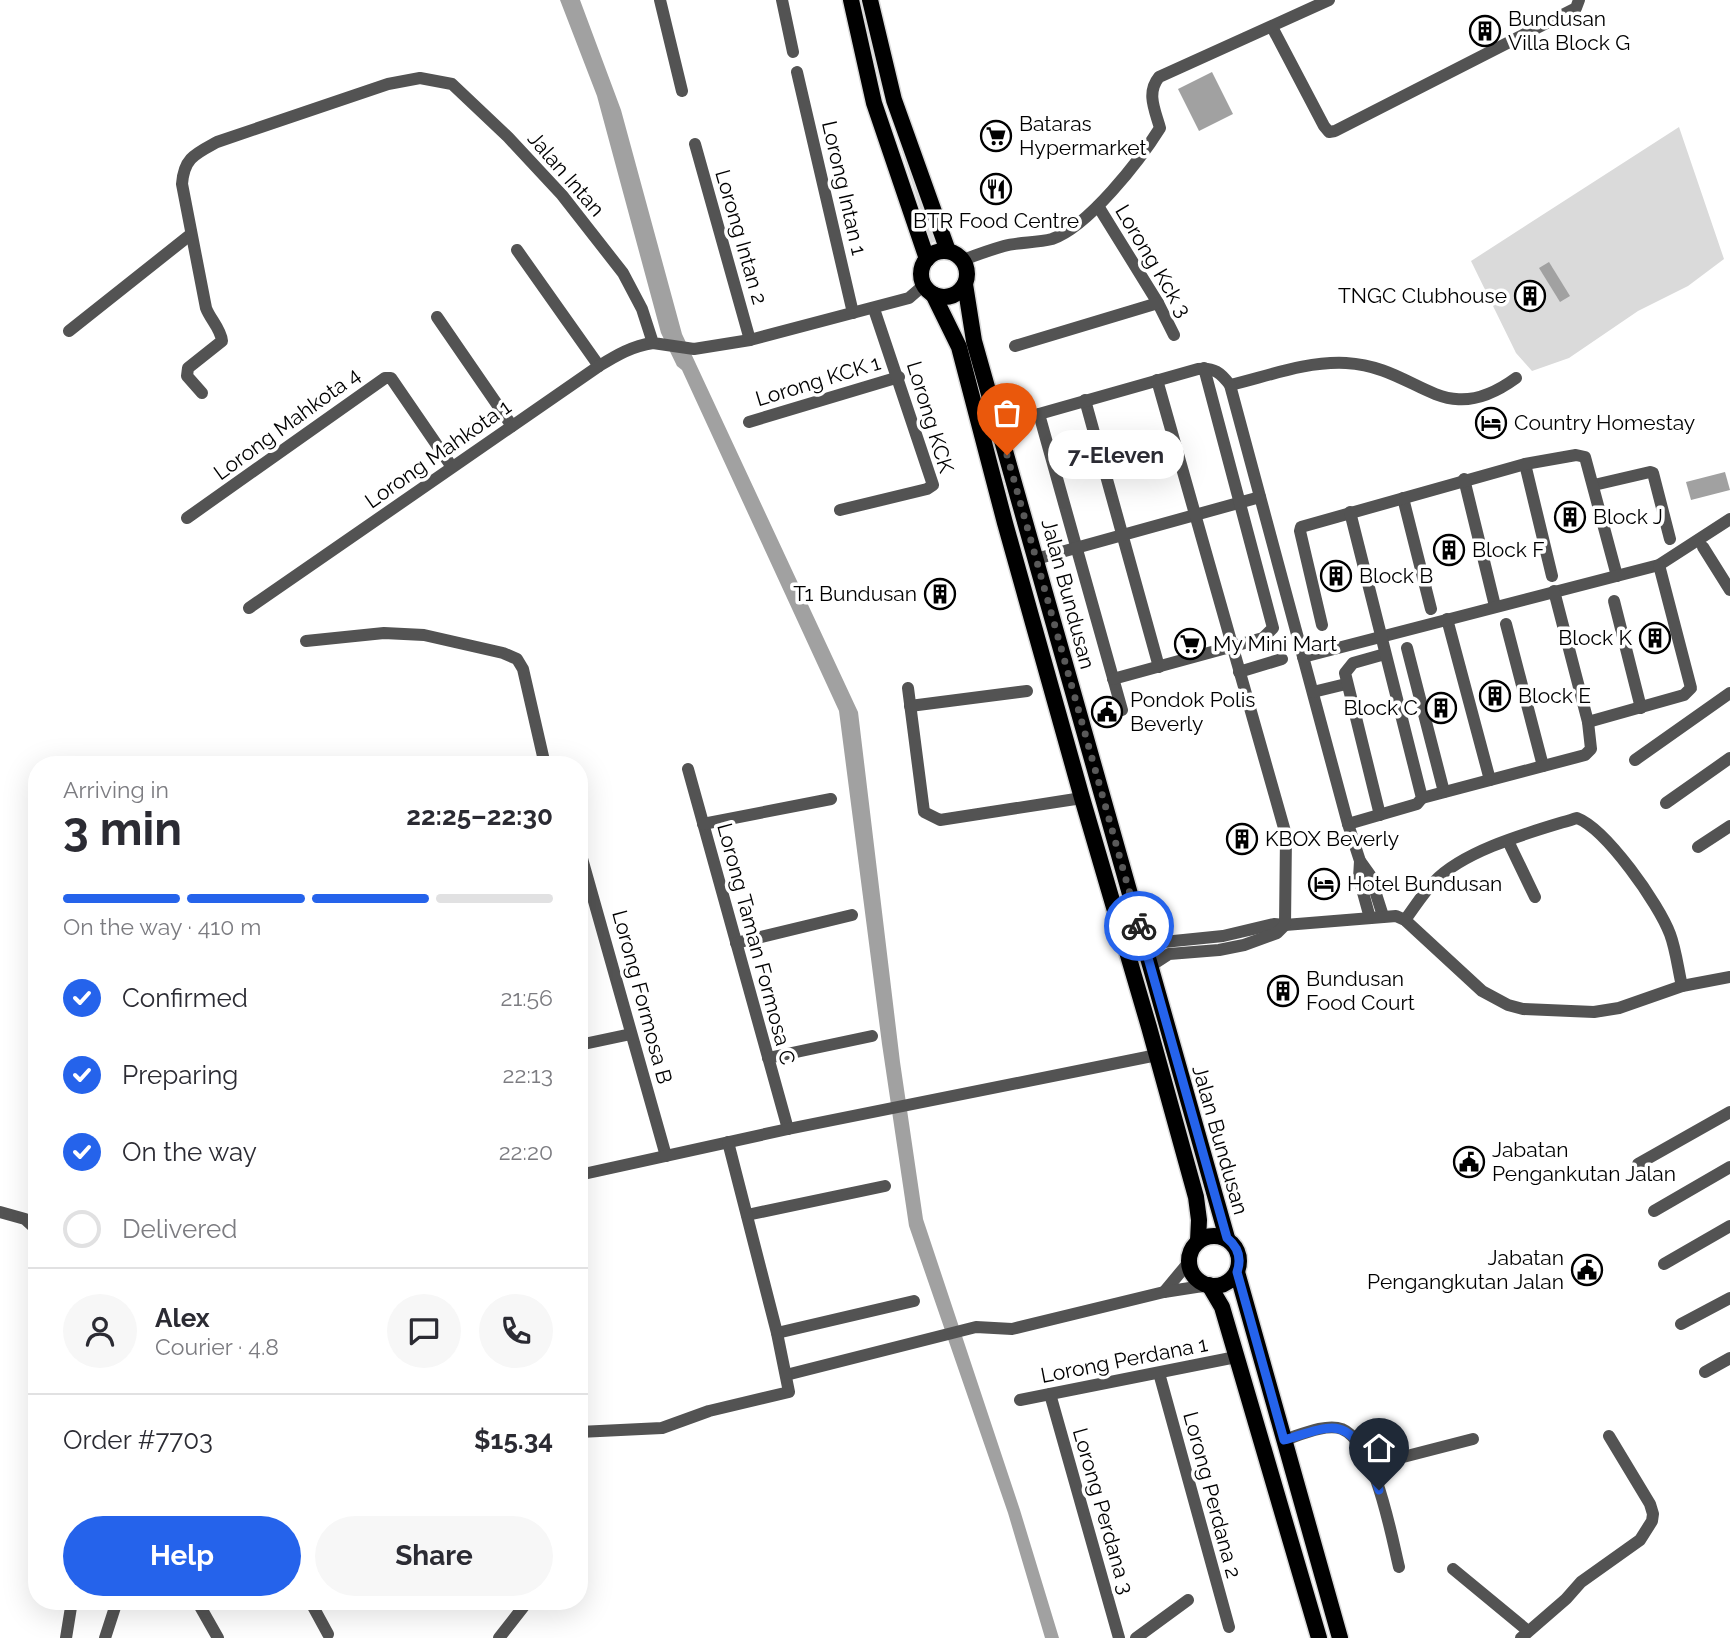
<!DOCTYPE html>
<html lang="en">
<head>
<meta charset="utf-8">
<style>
  :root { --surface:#fff; --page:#f7f7f7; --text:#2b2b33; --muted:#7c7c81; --line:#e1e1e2; --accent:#2563eb }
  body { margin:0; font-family:Raleway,sans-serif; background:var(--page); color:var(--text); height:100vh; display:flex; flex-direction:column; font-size:26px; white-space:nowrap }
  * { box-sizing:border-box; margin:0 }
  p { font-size:23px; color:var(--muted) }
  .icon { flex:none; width:38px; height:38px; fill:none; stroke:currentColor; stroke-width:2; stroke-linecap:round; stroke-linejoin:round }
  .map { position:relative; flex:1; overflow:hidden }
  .side { position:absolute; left:28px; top:756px; width:560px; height:854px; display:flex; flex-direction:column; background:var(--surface); border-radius:28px; box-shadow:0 7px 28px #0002 }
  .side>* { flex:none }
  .pin { position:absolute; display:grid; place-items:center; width:60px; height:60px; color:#fff; margin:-72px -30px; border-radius:50% 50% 50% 0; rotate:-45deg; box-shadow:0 0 7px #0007 }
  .pin .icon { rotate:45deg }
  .courier { position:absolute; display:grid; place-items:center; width:70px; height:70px; margin:-35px; border:5px solid #2563eb; border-radius:50%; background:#fff; color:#222; box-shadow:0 2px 9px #0007 }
  .bubble { position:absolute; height:49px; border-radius:24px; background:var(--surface); box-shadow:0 7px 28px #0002; font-size:23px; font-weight:700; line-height:49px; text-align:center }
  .summary em { font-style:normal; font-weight:700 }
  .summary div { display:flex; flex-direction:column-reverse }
  .summary { display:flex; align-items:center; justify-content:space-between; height:119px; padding:0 35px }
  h1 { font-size:46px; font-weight:700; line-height:52px }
  .bar { display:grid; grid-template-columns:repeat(4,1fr); gap:10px 7px; align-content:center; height:84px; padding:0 35px }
  .bar i { height:9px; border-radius:5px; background:var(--line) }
  .bar .current { background:var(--accent) }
  .bar p { grid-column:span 4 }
  .line { display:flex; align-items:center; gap:18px; padding:0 35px; border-top:2px solid var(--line) }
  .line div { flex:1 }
  .round { display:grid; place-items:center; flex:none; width:74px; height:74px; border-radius:37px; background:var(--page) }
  ol { padding:0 35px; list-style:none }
  li { display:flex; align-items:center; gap:21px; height:77px }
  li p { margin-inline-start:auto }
  li .icon { padding:7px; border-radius:50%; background:var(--accent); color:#fff; stroke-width:4 }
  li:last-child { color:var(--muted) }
  li i { width:38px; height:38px; border:4px solid var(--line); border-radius:50% }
  .action { display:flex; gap:14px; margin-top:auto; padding:14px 35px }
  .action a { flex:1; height:80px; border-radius:42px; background:var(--accent); color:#fff; font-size:28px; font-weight:700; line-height:80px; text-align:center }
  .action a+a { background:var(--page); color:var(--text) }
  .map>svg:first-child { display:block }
  .green { fill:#dadada }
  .water { fill:#a1a1a1 }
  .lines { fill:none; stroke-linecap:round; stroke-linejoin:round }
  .major-casing { stroke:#dbdbdb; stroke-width:19 }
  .minor { stroke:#535353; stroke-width:12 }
  .major { stroke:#000; stroke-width:16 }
  .done { stroke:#595959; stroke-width:7; stroke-dasharray:0 12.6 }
  .route { stroke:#2563eb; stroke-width:9 }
  .labels { text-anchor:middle; stroke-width:7; stroke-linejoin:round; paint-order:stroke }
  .poi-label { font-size:21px; fill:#000; stroke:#fff; text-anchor:start }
  .street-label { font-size:21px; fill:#000; stroke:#fff }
</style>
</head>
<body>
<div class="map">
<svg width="1730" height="1638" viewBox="0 0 1730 1638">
  <rect width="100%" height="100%" fill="#fff"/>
  <g class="green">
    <path d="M860,0H863L942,240L928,244L922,214L880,84Z"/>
    <path d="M1679,127L1724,259L1688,286L1638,311L1569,358L1532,371L1516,353L1471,261Z"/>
  </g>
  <g class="water">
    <path d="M560,0H580L621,110L682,334L858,712L900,1062L923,1219L1020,1510L1059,1638H1045L1008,1513L909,1226L882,1044L839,711L682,370L677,366L661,333L597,96Z"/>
    <path d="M1212,72L1233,114L1199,131L1178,89Z"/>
    <path d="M1549,262L1570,296L1560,302L1539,268Z"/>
    <path d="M1725,472L1730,490L1691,500L1686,482Z"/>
  </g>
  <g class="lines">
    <g class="major-casing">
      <g id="major">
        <path d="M851,0L874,103L927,259"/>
        <path d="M870,0L894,100L948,251"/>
        <circle cx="944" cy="274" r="23"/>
        <path d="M965,284L974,341L1227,1238"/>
        <path d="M933,294L959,347L1005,523L1082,798L1149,1027L1196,1197L1199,1220L1198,1241"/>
        <circle cx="1214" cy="1261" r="25"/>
        <path d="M1237,1272L1340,1638"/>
        <path d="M1209,1285L1222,1307L1319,1638"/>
      </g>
    </g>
    <g class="minor">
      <path d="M660,0L682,91"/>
      <path d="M782,0L793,52"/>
      <path d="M1272,27L1324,126L1329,132L1335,131L1576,8L1579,0"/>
      <path d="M797,72L853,313"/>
      <path d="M695,144L750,340"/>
      <path d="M1098,206L1158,303L1174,335"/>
      <path d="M517,250L599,366"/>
      <path d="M963,260C976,255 990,250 1004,246C1019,242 1036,243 1052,239C1088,227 1140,160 1160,128C1155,110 1146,93 1159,77L1329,0"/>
      <path d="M437,317L512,426"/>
      <path d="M69,331L190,235"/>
      <path d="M1015,346L1158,303"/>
      <path d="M1230,385C1268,376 1307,361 1346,363C1420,367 1442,432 1516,378"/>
      <path d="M202,393L187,376L188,368L222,341C221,329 210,319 206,308L182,184C184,158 195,154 217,142L388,84L420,78L452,84L508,137L562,195L623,273L642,309L653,343L694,349L750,340L909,298L924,285"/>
      <path d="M1085,400L1159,667"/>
      <path d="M1039,414L1122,710"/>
      <path d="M749,422L899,377"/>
      <path d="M1000,429L1039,414L1198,369C1214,367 1221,373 1230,385L1348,824L1360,861L1370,875L1383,916"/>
      <path d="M1525,464L1552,576"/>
      <path d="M1464,479L1495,606"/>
      <path d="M1594,485L1650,472L1653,473L1670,539"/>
      <path d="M1403,498L1431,609"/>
      <path d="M840,510L927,489L933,485L874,309"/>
      <path d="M187,518L385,378H391L452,467"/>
      <path d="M1703,547L1730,590"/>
      <path d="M1036,559L1260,497"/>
      <path d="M1614,601L1641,708"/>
      <path d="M249,608L599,366C617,355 632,346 653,343"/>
      <path d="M1447,619L1490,780"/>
      <path d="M1506,624L1543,766"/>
      <path d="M1322,625L1300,531L1301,527L1525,464L1576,455L1585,457L1617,576"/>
      <path d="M306,641L384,633L424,635L503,653L517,659L523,669L545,765"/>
      <path d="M1407,648L1444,792"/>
      <path d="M1303,657L1659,565L1730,519"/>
      <path d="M1239,672L1282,659"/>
      <path d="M1113,679L1263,638L1273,628L1204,368"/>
      <path d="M908,688L924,812L940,820L1082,798"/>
      <path d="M1313,692L1346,684"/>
      <path d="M910,706L1027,691"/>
      <path d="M1588,722L1684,695L1691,688L1659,565"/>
      <path d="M1635,760L1730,693"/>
      <path d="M688,769L788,1129"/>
      <path d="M1422,798L1585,755L1591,749L1588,722L1554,591"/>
      <path d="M1666,803L1730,758"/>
      <path d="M1380,815L1345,673L1353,663L1385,654"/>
      <path d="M703,824L831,799"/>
      <path d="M1348,824L1417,804L1422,798L1350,512"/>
      <path d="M1508,841L1535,897"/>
      <path d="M1698,847L1730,826"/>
      <path d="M579,848L666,1156"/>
      <path d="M1360,861L1359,878L1370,918"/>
      <path d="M1405,920C1414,908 1423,893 1434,882C1465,849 1535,831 1577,818C1606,829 1659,904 1670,934C1676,950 1678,969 1682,986"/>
      <path d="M736,943L852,915"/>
      <path d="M1144,944L1223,936L1274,924L1285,925L1396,916L1405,920L1482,991L1508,1005L1523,1009L1594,1012L1619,1008L1682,986L1730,977"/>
      <path d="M1149,967L1169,954L1219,950L1244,945L1277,933L1285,925L1286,835L1157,380"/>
      <path d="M579,1045L631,1034"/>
      <path d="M768,1058L872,1036"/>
      <path d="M1638,1164L1730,1112"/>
      <path d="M579,1175L788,1129L1157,1055"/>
      <path d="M1654,1211L1730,1167"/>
      <path d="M0,1212L25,1219L37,1230"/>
      <path d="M747,1215L885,1186"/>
      <path d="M1664,1264L1730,1226"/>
      <path d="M1164,1292L1189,1262"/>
      <path d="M1681,1324L1730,1298"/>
      <path d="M777,1333L914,1301"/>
      <path d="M1705,1372L1730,1358"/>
      <path d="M1159,1373L1229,1627"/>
      <path d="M786,1375L976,1327L1012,1329L1164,1292L1209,1285"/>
      <path d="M1050,1394L1119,1638"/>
      <path d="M1020,1400L1236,1357"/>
      <path d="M579,1432L662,1428L709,1411L789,1392L777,1333L728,1142"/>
      <path d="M1284,1440C1300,1435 1326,1423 1342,1429C1375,1443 1391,1534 1399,1567"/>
      <path d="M1372,1465L1473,1439"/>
      <path d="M1453,1569L1528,1631"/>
      <path d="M197,1601L218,1638"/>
      <path d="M310,1601L328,1634"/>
      <path d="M423,1601L424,1603"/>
      <path d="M66,1638L72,1601"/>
      <path d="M105,1638L117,1601"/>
      <path d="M499,1638L524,1606"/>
      <path d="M1136,1638L1188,1600"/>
      <path d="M1521,1638L1566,1599L1581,1582L1640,1540L1652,1521L1653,1514L1650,1504L1609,1436"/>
    </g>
    <use href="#major" class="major"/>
  </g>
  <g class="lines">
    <path class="done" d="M1007,455L1139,926"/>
    <path class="route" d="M1139,926L1227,1238C1238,1247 1242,1258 1237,1272L1284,1440C1299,1436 1317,1428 1332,1428C1359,1428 1373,1469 1379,1490"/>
  </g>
  <defs>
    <g id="building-ring" transform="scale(1.575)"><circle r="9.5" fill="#fff" stroke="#000" stroke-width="1.5"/><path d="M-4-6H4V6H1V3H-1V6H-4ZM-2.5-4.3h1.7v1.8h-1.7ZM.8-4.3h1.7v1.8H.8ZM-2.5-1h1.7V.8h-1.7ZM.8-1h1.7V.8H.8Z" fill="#000"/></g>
    <g id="supermarket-ring" transform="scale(1.575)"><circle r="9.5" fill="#fff" stroke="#000" stroke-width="1.5"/><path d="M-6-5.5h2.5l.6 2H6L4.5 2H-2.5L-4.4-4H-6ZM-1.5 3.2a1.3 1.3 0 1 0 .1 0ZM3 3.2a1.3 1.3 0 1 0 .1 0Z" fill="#000"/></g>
    <g id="restaurant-ring" transform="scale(1.575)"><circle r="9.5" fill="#fff" stroke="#000" stroke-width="1.5"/><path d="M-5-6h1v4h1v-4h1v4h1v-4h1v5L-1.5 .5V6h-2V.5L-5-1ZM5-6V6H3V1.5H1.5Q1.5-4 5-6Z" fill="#000"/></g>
    <g id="hotel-ring" transform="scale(1.575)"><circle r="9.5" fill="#fff" stroke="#000" stroke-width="1.5"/><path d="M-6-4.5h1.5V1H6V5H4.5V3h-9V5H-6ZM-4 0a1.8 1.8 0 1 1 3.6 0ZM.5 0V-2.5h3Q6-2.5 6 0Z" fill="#000"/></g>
    <g id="civic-ring" transform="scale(1.575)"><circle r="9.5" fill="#fff" stroke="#000" stroke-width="1.5"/><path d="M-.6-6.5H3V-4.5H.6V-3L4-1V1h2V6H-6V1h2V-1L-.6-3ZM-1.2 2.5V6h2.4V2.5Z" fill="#000"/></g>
  </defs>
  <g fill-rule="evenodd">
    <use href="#building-ring" x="1485" y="31"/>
    <use href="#supermarket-ring" x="996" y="136"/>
    <use href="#restaurant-ring" x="996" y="189"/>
    <use href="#building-ring" x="1530" y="296"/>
    <use href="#hotel-ring" x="1491" y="423"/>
    <use href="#building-ring" x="1570" y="517"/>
    <use href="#building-ring" x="1449" y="550"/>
    <use href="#building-ring" x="1336" y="576"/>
    <use href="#building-ring" x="940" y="594"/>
    <use href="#building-ring" x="1655" y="638"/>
    <use href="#supermarket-ring" x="1190" y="644"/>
    <use href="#building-ring" x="1495" y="696"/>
    <use href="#building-ring" x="1441" y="708"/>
    <use href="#civic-ring" x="1107" y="712"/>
    <use href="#building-ring" x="1242" y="839"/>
    <use href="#hotel-ring" x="1324" y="884"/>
    <use href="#building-ring" x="1283" y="991"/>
    <use href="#civic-ring" x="1469" y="1162"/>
    <use href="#civic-ring" x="1587" y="1270"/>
  </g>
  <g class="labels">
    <g class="poi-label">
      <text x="1508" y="26">Bundusan<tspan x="1508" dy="24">Villa Block G</tspan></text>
      <text x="1019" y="131">Bataras<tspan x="1019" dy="24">Hypermarket</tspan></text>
      <text x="996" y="228" text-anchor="middle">BTR Food Centre</text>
      <text x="1507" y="303" text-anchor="end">TNGC Clubhouse</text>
      <text x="1514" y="430">Country Homestay</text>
      <text x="1593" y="524">Block J</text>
      <text x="1472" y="557">Block F</text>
      <text x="1359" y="583">Block B</text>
      <text x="917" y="601" text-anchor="end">T1 Bundusan</text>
      <text x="1632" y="645" text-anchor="end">Block K</text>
      <text x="1213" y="651">My Mini Mart</text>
      <text x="1518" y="703">Block E</text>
      <text x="1130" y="707">Pondok Polis<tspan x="1130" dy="24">Beverly</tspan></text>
      <text x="1418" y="715" text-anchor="end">Block C</text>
      <text x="1265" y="846">KBOX Beverly</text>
      <text x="1347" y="891">Hotel Bundusan</text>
      <text x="1306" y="986">Bundusan<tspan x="1306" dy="24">Food Court</tspan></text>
      <text x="1492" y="1157">Jabatan<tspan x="1492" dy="24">Pengankutan Jalan</tspan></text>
      <text x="1564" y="1265" text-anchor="end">Jabatan<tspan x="1564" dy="24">Pengangkutan Jalan</tspan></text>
    </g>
    <g class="street-label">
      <text transform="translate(566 174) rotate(49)" y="7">Jalan Intan</text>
      <text transform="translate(844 188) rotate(77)" y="7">Lorong Intan 1</text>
      <text transform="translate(741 237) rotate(74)" y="7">Lorong Intan 2</text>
      <text transform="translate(1153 261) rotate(59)" y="7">Lorong Kck 3</text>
      <text transform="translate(818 381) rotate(-17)" y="7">Lorong KCK 1</text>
      <text transform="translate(930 417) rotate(73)" y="7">Lorong KCK</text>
      <text transform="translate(287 424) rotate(-36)" y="7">Lorong Mahkota 4</text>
      <text transform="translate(438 454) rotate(-35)" y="7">Lorong Mahkota 1</text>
      <text transform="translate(1068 594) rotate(75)" y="7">Jalan Bundusan</text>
      <text transform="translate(756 944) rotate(75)" y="7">Lorong Taman Formosa C</text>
      <text transform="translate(642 997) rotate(75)" y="7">Lorong Formosa B</text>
      <text transform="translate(1220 1140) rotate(74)" y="7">Jalan Bundusan</text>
      <text transform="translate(1124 1360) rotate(-11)" y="7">Lorong Perdana 1</text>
      <text transform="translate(1212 1495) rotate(75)" y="7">Lorong Perdana 2</text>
      <text transform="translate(1103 1511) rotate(74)" y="7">Lorong Perdana 3</text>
    </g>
  </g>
</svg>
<div class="pin" style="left:1007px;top:455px;background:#ea580c"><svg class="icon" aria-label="bag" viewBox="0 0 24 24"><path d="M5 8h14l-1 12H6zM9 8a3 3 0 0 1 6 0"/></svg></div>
<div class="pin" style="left:1379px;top:1490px;background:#1f2937"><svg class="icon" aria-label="home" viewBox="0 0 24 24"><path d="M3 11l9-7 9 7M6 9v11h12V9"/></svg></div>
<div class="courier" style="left:1139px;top:926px"><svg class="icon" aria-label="bike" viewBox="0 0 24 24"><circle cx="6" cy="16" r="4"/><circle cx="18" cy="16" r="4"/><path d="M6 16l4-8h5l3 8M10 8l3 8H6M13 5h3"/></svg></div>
<div class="bubble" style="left:1048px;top:430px;width:136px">7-Eleven</div>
<section class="side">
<div class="summary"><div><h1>3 min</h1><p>Arriving in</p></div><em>22:25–22:30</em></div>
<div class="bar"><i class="current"></i><i class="current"></i><i class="current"></i><i></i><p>On the way · 410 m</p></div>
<ol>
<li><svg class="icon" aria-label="check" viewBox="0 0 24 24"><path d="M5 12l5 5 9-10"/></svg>Confirmed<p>21:56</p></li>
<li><svg class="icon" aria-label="check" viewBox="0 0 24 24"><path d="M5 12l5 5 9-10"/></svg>Preparing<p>22:13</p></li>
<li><svg class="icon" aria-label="check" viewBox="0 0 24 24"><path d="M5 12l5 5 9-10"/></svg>On the way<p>22:20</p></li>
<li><i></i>Delivered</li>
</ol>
<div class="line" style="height:126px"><a class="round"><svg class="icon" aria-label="person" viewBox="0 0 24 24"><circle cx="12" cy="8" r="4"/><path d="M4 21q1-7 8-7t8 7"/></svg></a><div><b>Alex</b><p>Courier · 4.8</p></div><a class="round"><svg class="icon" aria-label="chat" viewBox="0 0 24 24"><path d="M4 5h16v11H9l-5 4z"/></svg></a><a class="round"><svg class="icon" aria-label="phone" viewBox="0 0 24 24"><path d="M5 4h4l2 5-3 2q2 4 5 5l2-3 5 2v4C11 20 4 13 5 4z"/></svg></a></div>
<div class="line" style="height:91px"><div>Order #7703</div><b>$15.34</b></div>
<div class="action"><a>Help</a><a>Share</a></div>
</section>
</div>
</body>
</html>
